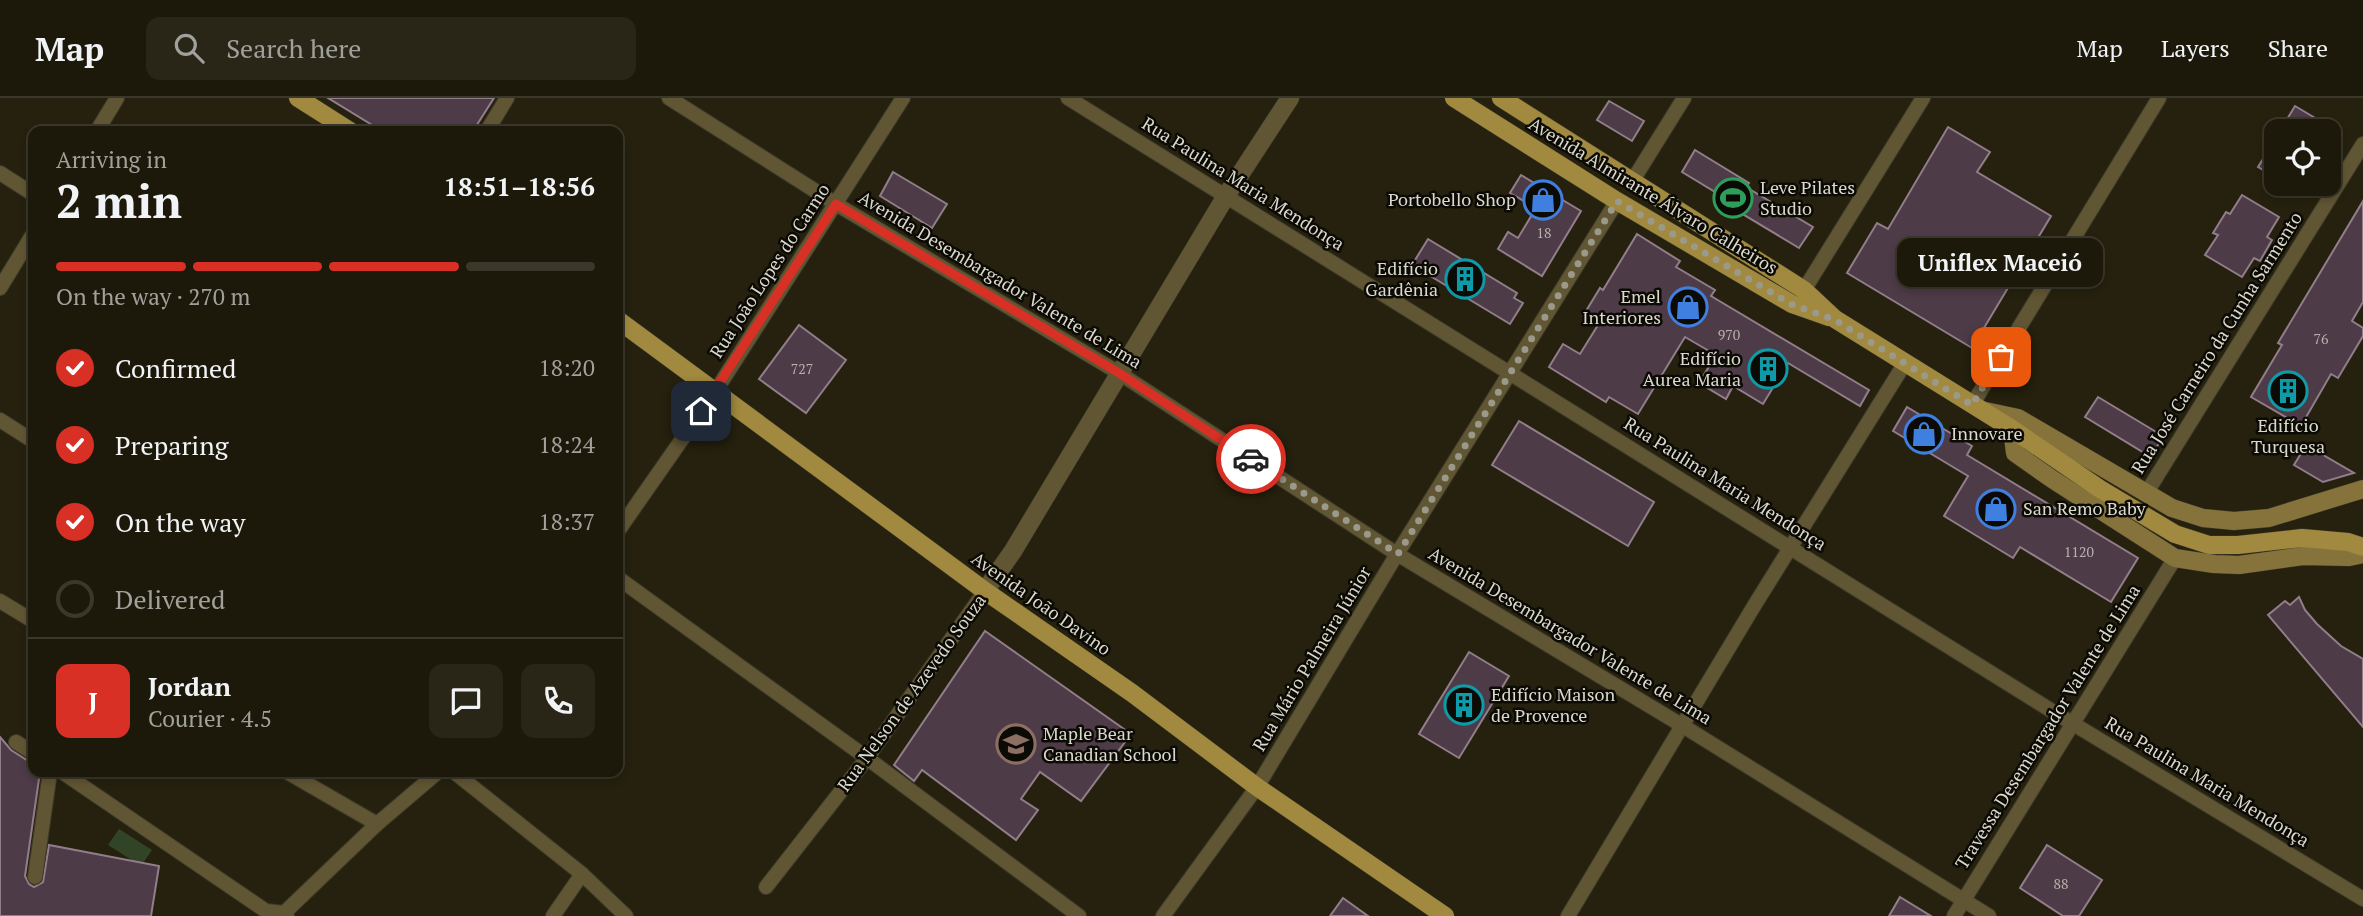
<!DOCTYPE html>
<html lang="en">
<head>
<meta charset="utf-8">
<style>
  :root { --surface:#1c190a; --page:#292618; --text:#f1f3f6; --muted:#a0a09c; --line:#3a382b; --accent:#d93025 }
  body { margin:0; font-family:"PT Serif",serif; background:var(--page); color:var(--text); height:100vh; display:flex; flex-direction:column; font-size:26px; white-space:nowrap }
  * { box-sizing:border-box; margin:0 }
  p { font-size:23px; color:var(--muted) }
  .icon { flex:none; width:38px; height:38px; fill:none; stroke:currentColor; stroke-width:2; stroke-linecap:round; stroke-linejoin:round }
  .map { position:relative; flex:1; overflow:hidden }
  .sheet { position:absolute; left:28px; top:28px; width:595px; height:651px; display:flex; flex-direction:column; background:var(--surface); border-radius:14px; box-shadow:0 4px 10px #0003,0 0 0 2px var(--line) }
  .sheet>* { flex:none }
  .fabs { position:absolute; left:2264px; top:21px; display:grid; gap:14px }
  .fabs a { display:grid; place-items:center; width:77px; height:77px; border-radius:14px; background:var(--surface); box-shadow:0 4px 10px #0003,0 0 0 2px var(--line); font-size:35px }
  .pin { position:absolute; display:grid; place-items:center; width:60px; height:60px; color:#fff; margin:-30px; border-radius:14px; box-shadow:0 4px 10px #0006 }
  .courier { position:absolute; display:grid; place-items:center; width:70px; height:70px; margin:-35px; border:5px solid #d93025; border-radius:50%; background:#fff; color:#222; box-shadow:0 2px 9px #0007 }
  .bubble { position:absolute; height:49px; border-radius:14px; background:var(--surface); box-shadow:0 4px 10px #0003,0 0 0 2px var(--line); font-size:23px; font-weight:800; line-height:49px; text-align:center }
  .headline em { font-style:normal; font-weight:800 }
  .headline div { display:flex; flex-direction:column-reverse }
  .headline { display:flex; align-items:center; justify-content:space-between; height:119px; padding:0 28px }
  h1 { font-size:46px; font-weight:800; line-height:52px }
  .bar { display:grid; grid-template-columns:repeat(4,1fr); gap:10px 7px; align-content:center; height:84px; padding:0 28px }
  .bar i { height:9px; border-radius:5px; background:var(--line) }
  .bar .active { background:var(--accent) }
  .bar p { grid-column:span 4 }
  .line { display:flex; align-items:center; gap:18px; padding:0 28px; border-top:2px solid var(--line) }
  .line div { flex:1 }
  .round { display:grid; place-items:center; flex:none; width:74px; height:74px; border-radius:14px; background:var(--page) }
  ol { padding:0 28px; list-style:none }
  li { display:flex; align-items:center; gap:21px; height:77px }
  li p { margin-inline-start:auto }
  li .icon { padding:7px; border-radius:50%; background:var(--accent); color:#fff; stroke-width:4 }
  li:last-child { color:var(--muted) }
  li i { width:38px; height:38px; border:4px solid var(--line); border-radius:50% }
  header { display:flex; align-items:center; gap:42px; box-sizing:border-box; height:98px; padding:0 35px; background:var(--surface); border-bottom:2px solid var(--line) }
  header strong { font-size:33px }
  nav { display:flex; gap:38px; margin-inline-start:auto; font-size:24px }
  .search { width:490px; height:63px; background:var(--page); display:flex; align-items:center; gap:18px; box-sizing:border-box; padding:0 24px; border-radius:14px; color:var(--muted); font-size:26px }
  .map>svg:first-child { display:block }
  .green { fill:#314426 }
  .building { fill:#4d3b47; stroke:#927e8b; stroke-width:2 }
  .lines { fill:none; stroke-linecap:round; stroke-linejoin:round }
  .minor-casing { stroke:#3e3b29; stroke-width:16 }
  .tertiary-casing { stroke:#3e3b29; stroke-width:19 }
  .secondary-casing { stroke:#3e3b29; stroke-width:19 }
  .primary-casing { stroke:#3e3b29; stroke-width:19 }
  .minor { stroke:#615634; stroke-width:14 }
  .tertiary { stroke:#615634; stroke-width:18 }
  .secondary { stroke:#85733b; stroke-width:18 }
  .primary { stroke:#a18a3f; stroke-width:18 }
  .done { stroke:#9b998a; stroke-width:7; stroke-dasharray:0 12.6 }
  .route { stroke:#d93025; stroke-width:9 }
  .labels { text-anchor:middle; stroke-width:5; stroke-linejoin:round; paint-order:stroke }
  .number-label { font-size:14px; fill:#b8b2ac }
  .street-label { font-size:18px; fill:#dbd9cd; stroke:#0c0a04 }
  .poi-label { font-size:18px; fill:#dbd9cd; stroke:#0c0a04; text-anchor:start }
</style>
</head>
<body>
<header>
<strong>Map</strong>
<div class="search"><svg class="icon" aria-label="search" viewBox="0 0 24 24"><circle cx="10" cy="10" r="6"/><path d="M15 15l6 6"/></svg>Search here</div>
<nav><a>Map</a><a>Layers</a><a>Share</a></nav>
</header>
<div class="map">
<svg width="2363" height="818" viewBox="0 0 2363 818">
  <rect width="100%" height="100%" fill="#25210e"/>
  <path class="green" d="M119,731L152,752L141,768L108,747Z"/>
  <g class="building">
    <path d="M328,0H494L473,33H382Z"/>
    <path d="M1609,3L1644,23L1632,43L1597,22Z"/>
    <path d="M2295,8L2337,33H2280Z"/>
    <path d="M1948,29L1990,54L1977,74L2051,118L1972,250L1847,175L1877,125L1888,131Z"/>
    <path d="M2277,39V80L2258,69Z"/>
    <path d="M1695,52L1749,85L1746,89L1813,129L1799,150L1736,112L1738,108L1682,74Z"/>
    <path d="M893,74L947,106L932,130L880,98Z"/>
    <path d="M1521,77L1581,113L1542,178L1498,151L1508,134L1518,140L1536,110L1510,95Z"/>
    <path d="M2242,97L2279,119L2267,139L2272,142L2260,163L2254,160L2242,179L2205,157L2218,137L2213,135L2226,114L2230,116Z"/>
    <path d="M2363,103V204L2352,223L2363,230V238L2338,280L2331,276L2301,328L2251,299L2282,247L2278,245Z"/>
    <path d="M1637,136L1680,163L1676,169L1715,192L1711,198L1869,292L1860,308L1788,265L1763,306L1733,288L1726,301L1699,285L1716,257L1685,239L1638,316L1609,299L1606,304L1549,269L1563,246L1580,256L1598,227L1583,218L1600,190L1603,192Z"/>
    <path d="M1428,141L1517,195L1514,200L1523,205L1510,226L1412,167Z"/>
    <path d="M799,227L846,262L806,315L759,281Z"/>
    <path d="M2098,299L2163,338L2151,359L2085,319Z"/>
    <path d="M1907,309L1972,348L1967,357L2138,460L2111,504L2020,449L2013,460L1944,418L1968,378L1893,333Z"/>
    <path d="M1519,323L1654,404L1628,448L1492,367Z"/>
    <path d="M2306,347L2354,375L2323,384L2294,367Z"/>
    <path d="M2299,499L2305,512L2317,526L2341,548L2363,561V629L2268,517L2285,503L2290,507Z"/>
    <path d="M985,533L1131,636L1081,703L1040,674L1021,701L1038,712L1016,742L922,672L914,683L894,667Z"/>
    <path d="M1469,554L1509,578L1459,660L1419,636Z"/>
    <path d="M0,639L11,652L33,666V674H40L25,778L29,786L34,789L43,784L49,747L159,768L151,818H0Z"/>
    <path d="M2047,747L2102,782L2079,818H2063L2020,790Z"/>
    <path d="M1900,799L1931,818H1889Z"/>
    <path d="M1343,800L1368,818H1330Z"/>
  </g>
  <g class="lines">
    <g class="minor-casing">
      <g id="minor">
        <path d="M669,0L836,106L1119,275L1397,456L1683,628L1989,818"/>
        <path d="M1068,0L2052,613L2363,801"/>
        <path d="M97,33L117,0"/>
        <path d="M487,33L507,0"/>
        <path d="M0,75L33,96"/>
        <path d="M1633,82L1684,0"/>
        <path d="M0,190L33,136"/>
        <path d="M1804,192L1923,0"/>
        <path d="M1972,307L2159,0"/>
        <path d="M0,322L33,343"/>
        <path d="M2147,394L2363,46"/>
        <path d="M618,433L715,294L903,0"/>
        <path d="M618,480L867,660L1079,818"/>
        <path d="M0,503L33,523"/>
        <path d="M16,644L33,655"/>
        <path d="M62,674L266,813L284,815L287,818"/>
        <path d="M287,674L377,726"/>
        <path d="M454,674L582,776L626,818"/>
        <path d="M35,779L50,674"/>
        <path d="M766,789L867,660L985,493"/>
        <path d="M284,818V815L377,726L438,674"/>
        <path d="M553,818L582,776"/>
        <path d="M1163,818L1257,689L1397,456L1617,103"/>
        <path d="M1568,818L1754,508L1905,265"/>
        <path d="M1954,818L2175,460"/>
      </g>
    </g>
    <g class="tertiary-casing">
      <path id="tertiary" d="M985,493L1013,453L1226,98L1290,0"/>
    </g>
    <g class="secondary-casing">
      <g id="secondary">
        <path d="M1985,313L2018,320L2172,410L2203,420L2234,423L2269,420L2363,391"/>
        <path d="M2012,331L2015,355L2052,381L2175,460L2214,466L2239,467L2303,458L2349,459L2363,456"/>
      </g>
    </g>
    <g class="primary-casing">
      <g id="primary">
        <path d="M298,0L350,33"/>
        <path d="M1454,0L1617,103L1792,206L1829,219"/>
        <path d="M1501,0L1804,192L1835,221L2012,331L2100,391L2175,436L2209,447H2238L2302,440L2348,444L2363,449"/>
        <path d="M618,222L985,493L1132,595L1257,689L1445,818"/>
      </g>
    </g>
    <use href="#minor" class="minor"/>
    <use href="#tertiary" class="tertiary"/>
    <use href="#secondary" class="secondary"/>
    <use href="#primary" class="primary"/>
  </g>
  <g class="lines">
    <path class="done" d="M1251,361L1398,456L1617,103L1791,206L1835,222L1972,307L2001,259"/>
    <path class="route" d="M701,313L836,106L1119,275L1251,361"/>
  </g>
  <defs>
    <g id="stadium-ring" transform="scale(2.0125)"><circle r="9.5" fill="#0c0a04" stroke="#2e9e5b" stroke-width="1.5"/><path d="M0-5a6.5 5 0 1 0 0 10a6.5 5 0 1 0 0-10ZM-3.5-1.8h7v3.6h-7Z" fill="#2e9e5b"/></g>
    <g id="shop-ring" transform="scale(2.0125)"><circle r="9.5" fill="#0c0a04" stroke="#3f7fe0" stroke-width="1.5"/><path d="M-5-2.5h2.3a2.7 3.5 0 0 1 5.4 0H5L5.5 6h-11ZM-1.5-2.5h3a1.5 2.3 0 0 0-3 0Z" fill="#3f7fe0"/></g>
    <g id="building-ring" transform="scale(2.0125)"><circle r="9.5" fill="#0c0a04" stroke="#0f9aa8" stroke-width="1.5"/><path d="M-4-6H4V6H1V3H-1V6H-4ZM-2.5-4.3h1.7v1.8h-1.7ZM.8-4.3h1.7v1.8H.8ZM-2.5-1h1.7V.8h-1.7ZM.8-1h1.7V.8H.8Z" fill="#0f9aa8"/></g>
    <g id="school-ring" transform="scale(2.0125)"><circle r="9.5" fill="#0c0a04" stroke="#8d6e63" stroke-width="1.5"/><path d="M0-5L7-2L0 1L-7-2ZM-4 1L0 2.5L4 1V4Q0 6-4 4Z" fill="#8d6e63"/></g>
  </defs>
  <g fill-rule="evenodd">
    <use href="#stadium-ring" x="1733" y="100"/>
    <use href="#shop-ring" x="1543" y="102"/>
    <use href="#building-ring" x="1465" y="181"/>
    <use href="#shop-ring" x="1688" y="209"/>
    <use href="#building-ring" x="1768" y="271"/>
    <use href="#building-ring" x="2288" y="293"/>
    <use href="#shop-ring" x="1924" y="336"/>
    <use href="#shop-ring" x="1996" y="411"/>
    <use href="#building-ring" x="1464" y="607"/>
    <use href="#school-ring" x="1016" y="646"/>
  </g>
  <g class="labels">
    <g class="number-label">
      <text x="1544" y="140">18</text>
      <text x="1729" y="242">970</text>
      <text x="2321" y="246">76</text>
      <text x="802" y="276">727</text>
      <text x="2079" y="459">1120</text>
      <text x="2061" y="791">88</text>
    </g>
    <g class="street-label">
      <text transform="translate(1243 86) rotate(32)" y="6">Rua Paulina Maria Mendonça</text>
      <text transform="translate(1653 98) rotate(31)" y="6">Avenida Almirante Álvaro Calheiros</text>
      <text transform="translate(770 173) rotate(-57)" y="6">Rua João Lopes do Carmo</text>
      <text transform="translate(1000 182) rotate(31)" y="6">Avenida Desembargador Valente de Lima</text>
      <text transform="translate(2217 245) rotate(-58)" y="6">Rua José Carneiro da Cunha Sarmento</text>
      <text transform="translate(1725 386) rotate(32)" y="6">Rua Paulina Maria Mendonça</text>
      <text transform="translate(1041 506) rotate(35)" y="6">Avenida João Davino</text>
      <text transform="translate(1570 538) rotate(31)" y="6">Avenida Desembargador Valente de Lima</text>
      <text transform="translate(1312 561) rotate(-59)" y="6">Rua Mário Palmeira Júnior</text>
      <text transform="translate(912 595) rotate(-54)" y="6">Rua Nelson de Azevedo Souza</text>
      <text transform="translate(2048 629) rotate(-58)" y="6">Travessa Desembargador Valente de Lima</text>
      <text transform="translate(2207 684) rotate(31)" y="6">Rua Paulina Maria Mendonça</text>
    </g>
    <g class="poi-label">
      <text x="1760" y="96">Leve Pilates<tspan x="1760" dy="21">Studio</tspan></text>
      <text x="1516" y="108" text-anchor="end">Portobello Shop</text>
      <text x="1438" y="177" text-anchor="end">Edifício<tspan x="1438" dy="21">Gardênia</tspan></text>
      <text x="1661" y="205" text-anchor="end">Emel<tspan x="1661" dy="21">Interiores</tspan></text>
      <text x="1741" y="267" text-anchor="end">Edifício<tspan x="1741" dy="21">Aurea Maria</tspan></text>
      <text x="2288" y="334" text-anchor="middle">Edifício<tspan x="2288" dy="21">Turquesa</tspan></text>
      <text x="1951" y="342">Innovare</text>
      <text x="2023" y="417">San Remo Baby</text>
      <text x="1491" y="603">Edifício Maison<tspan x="1491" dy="21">de Provence</tspan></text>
      <text x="1043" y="642">Maple Bear<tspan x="1043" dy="21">Canadian School</tspan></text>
    </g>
  </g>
</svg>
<div class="fabs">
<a><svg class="icon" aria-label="locate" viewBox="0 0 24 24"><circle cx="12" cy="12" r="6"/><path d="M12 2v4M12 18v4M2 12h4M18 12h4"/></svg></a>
</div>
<div class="pin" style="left:2001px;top:259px;background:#ea580c"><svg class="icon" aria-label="bag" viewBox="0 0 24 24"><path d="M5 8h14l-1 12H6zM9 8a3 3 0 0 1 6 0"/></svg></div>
<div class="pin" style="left:701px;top:313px;background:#1f2937"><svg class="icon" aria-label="home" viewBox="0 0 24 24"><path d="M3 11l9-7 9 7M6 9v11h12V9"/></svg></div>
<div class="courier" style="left:1251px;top:361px"><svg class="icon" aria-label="car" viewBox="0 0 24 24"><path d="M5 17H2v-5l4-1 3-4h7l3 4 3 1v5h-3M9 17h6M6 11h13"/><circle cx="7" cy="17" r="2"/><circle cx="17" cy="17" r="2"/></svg></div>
<div class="bubble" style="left:1897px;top:140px;width:206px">Uniflex Maceió</div>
<section class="sheet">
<div class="headline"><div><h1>2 min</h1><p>Arriving in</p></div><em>18:51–18:56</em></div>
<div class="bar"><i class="active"></i><i class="active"></i><i class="active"></i><i></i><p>On the way · 270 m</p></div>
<ol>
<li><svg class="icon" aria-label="check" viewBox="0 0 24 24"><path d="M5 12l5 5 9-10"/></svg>Confirmed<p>18:20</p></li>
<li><svg class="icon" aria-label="check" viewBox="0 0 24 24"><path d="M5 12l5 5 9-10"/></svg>Preparing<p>18:24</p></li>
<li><svg class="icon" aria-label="check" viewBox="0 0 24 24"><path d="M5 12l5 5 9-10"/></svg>On the way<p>18:37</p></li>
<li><i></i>Delivered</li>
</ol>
<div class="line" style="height:126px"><b class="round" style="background:var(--accent);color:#fff">J</b><div><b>Jordan</b><p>Courier · 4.5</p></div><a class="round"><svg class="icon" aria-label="chat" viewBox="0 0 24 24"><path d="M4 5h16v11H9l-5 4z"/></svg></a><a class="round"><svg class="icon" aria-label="phone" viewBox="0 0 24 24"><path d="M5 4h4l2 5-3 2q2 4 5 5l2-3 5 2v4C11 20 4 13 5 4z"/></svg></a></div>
</section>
</div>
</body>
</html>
